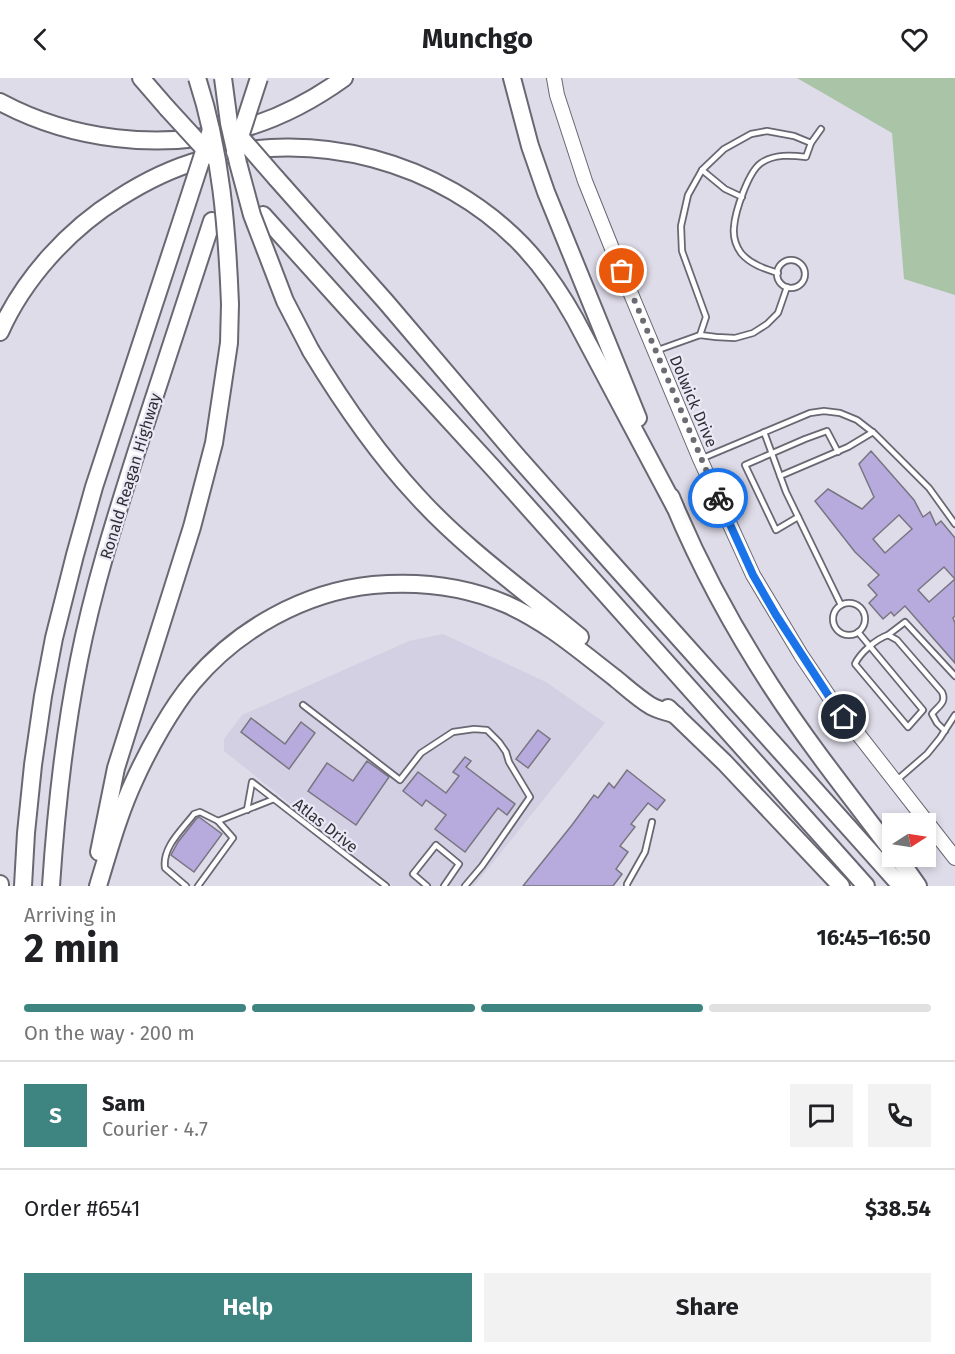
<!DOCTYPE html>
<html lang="en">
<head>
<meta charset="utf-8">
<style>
  :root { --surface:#fff; --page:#f2f2f2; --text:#202124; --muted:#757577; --line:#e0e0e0; --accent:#3e8581 }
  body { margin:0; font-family:"Fira Sans",sans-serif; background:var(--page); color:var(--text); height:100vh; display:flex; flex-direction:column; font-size:22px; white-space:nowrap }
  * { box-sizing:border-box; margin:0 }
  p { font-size:20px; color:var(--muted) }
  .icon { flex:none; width:33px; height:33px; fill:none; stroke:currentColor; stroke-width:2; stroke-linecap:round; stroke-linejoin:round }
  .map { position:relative; height:808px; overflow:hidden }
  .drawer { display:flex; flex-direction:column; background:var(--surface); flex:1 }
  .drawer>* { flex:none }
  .needle { width:39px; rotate:78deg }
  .controls { position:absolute; left:882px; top:735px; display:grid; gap:12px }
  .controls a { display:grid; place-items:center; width:54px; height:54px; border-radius:0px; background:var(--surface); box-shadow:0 3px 9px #0003; font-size:30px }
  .pin { position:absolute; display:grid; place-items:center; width:51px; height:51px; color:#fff; margin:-26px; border:3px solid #fff; border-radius:50%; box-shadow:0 2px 6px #0007 }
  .courier { position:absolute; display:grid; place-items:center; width:60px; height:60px; margin:-30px; border:4px solid #1a73e8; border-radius:50%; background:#fff; color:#222; box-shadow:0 2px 8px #0007 }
  .head em { font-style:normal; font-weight:700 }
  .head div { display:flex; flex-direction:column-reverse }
  .head { display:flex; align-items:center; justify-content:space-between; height:102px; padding:0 24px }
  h1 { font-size:39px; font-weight:700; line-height:45px }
  .bar { display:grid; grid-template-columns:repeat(4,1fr); gap:9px 6px; align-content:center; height:72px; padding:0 24px }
  .bar i { height:8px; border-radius:4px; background:var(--line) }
  .bar .selected { background:var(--accent) }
  .bar p { grid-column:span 4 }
  .line { display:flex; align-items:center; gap:15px; padding:0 24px; border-top:2px solid var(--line) }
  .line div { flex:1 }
  .round { display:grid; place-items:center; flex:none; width:63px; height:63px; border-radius:0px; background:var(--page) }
  .button { display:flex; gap:12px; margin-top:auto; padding:12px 24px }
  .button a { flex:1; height:69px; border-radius:0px; background:var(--accent); color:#fff; font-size:24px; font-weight:700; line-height:69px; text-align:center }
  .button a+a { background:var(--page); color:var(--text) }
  header { display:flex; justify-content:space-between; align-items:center; height:78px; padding:0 24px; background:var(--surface); font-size:27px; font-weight:700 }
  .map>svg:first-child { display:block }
  .built { fill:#d4d0e3 }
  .green { fill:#aac4a7 }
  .building { fill:#b7abdd; stroke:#787581; stroke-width:1.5; fill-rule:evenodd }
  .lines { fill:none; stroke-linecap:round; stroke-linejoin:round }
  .lane-casing { stroke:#696772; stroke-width:8 }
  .secondary-casing { stroke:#696772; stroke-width:16 }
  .highway-casing { stroke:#696772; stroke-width:20 }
  .lane { stroke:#fff; stroke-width:4.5 }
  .secondary { stroke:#fff; stroke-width:14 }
  .highway { stroke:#fff; stroke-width:16 }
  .highway-bridge-casing { stroke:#696772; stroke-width:20; stroke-linecap:butt }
  .highway-bridge { stroke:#fff; stroke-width:16 }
  .done { stroke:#6d6b73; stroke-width:6; stroke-dasharray:0 10.8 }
  .route { stroke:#1a73e8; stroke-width:8 }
  .labels { text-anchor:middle; stroke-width:4.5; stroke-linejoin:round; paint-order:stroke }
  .street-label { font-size:16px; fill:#2f2e33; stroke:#ece9f7 }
</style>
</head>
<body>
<header><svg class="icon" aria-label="back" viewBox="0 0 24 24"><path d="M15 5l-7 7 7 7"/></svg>Munchgo<svg class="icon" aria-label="heart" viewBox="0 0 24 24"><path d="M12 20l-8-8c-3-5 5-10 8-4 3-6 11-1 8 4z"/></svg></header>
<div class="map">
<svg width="955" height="808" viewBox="0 0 955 808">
  <rect width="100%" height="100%" fill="#dfdce9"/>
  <path class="built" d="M443,556L546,604L605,645L474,808H393L224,673V661L242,637L409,563Z"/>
  <path class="green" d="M797,0H955V217L904,201L892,55Z"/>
  <g class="building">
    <path d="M871,373L914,422L923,439L930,434L936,447L941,443L955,460V538L953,540L955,545V585L905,528L894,538L891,534L883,541L869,525L877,517L868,507L879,497L855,474L815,423L828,411L862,431L874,419L859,386ZM899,437L912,451L885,475L873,461ZM944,489L955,501L929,524L918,512Z"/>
    <path d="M251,640L285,666L301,644L315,655L289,691L241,654Z"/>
    <path d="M538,652L550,661L528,690L516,681Z"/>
    <path d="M465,679L471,683L466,689L515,726L507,737L498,730L465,774L435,751L446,737L426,722L422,728L403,713L418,694L446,715L459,698L453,694Z"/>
    <path d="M367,683L389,699L356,747L308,713L327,685L353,703Z"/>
    <path d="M627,692L665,722L657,732L648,725L631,746L635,749L620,768L628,774L616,791L622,796L613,808H523L572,747L594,717L598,720L609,705L614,710Z"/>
    <path d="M199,739L222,756L194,794L171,777L178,764L197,740Z"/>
  </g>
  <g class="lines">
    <g class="lane-casing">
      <g id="lane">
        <path d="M702,92L725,111L742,119"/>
        <circle cx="791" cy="196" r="14"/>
        <path d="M778,195C765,191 750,186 741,175C736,168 733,158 734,149C735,134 748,94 761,85C774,76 791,77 806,79L811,65L821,51"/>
        <path d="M700,257L706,239L682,173L681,148L688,117L702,92L724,71L751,56L767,53L794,58L811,65"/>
        <path d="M658,272L700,257L716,259L735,260L753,255L767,246L778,235L787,209"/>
        <path d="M764,354L786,414L841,527"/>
        <path d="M703,380L810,335L824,333L840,335L857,342L875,356L929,410L955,446"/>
        <path d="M780,398L848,369L873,354"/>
        <path d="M798,439L776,452L745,387L805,361L827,353L838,374"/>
        <circle cx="849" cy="541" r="16"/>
        <path d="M858,554L923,632L908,649L855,586C860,575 876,561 888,557L897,562L942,614C947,625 938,628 932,636L937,645L945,653"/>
        <path d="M888,557L905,544L955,598"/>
        <path d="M303,627L400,702L421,675L453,654L474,651L487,652L499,664L506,674L509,684L530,719L482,788L465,808"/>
        <path d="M897,702L927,676L940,660L955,637"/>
        <path d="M247,732L252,704L386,808"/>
        <path d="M186,808L165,790C162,769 182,752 194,736L200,734L218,743L274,721"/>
        <path d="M198,808L233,760L218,743"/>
        <path d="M427,808L413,796L436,767L459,786L444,808"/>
        <path d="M627,808V806L645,774L652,744"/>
      </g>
    </g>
    <g class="secondary-casing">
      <path id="secondary" d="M554,0L557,17L585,103L613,173L700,381L753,497L801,577L830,620L955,780"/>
    </g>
    <g class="highway-casing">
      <g id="highway">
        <path d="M141,0L167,30"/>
        <path d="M512,0L530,68L546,114L638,340"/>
        <path d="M0,24C71,62 160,73 237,52C276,42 312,23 344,0"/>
        <path d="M276,100L386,224L516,377L594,465L901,808"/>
        <path d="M263,137L372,258L493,390L866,808"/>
        <path d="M0,254C24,200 69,151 119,120C144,104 172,90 201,82C313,49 441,83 522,167C543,189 560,214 575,241L675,429"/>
        <path d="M311,273C342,324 376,374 417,418C465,471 525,513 580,559"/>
        <path d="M671,419C698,485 732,548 771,608C808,665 851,719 892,773"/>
        <path d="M668,630L725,685L841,808"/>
        <path d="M99,774L116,690L192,449L214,365L229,265L230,226"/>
        <path d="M897,778L918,808"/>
        <path d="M0,806V808"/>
        <path d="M23,808L26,755L33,687L43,618L54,560L75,477L94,409L182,141"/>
        <path d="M51,808C56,732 64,657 79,582C93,511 115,441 137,372C162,295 187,219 212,143"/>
        <path d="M98,808C109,772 119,735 135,701C149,670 172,629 193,604C238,551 304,514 373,507C418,503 464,508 506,526C547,544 580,573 615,600C626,609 638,620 651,628C658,632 668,634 676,637"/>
      </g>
    </g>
    <use href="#lane" class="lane"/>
    <use href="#secondary" class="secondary"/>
    <use href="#highway" class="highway"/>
    <g class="highway-bridge-casing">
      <g id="highway-bridge">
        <path d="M197,0C221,73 227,149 230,226"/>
        <path d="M223,0L229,45L238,85L252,137L285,223L311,273"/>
        <path d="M167,30L211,78"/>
        <path d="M235,53L276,100"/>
        <path d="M235,74L259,0"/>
        <path d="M182,141L211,52"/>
      </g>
    </g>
    <use href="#highway-bridge" class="highway-bridge"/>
  </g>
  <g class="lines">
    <path class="done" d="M622,193L718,420"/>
    <path class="route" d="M718,420L753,497L776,537L830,620L844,639"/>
  </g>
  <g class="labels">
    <g class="street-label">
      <text transform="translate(694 323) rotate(67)" y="6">Dolwick Drive</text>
      <text transform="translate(130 398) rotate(-73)" y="6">Ronald Reagan Highway</text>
      <text transform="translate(326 747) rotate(38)" y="6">Atlas Drive</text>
    </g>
  </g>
</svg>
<div class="controls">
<a><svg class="needle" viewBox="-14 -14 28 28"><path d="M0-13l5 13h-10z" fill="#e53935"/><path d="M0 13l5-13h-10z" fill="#757577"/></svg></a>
</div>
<div class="pin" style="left:622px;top:193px;background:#ea580c"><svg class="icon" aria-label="bag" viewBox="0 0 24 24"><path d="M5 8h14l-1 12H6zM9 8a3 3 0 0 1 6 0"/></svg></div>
<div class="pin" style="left:844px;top:639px;background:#1f2937"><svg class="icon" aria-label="home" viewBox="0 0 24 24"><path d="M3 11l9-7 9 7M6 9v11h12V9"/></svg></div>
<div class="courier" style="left:718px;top:420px"><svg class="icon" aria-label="bike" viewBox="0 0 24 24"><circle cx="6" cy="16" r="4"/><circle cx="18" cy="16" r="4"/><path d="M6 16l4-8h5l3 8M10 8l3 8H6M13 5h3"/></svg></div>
</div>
<section class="drawer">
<div class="head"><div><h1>2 min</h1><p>Arriving in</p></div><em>16:45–16:50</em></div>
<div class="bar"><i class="selected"></i><i class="selected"></i><i class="selected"></i><i></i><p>On the way · 200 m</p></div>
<div class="line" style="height:108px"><b class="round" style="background:var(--accent);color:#fff">S</b><div><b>Sam</b><p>Courier · 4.7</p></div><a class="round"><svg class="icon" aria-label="chat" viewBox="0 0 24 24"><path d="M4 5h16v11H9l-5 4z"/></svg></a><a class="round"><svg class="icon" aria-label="phone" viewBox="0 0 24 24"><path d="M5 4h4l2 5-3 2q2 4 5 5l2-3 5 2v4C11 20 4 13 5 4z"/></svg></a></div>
<div class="line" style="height:78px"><div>Order #6541</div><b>$38.54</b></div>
<div class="button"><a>Help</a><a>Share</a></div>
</section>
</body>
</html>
